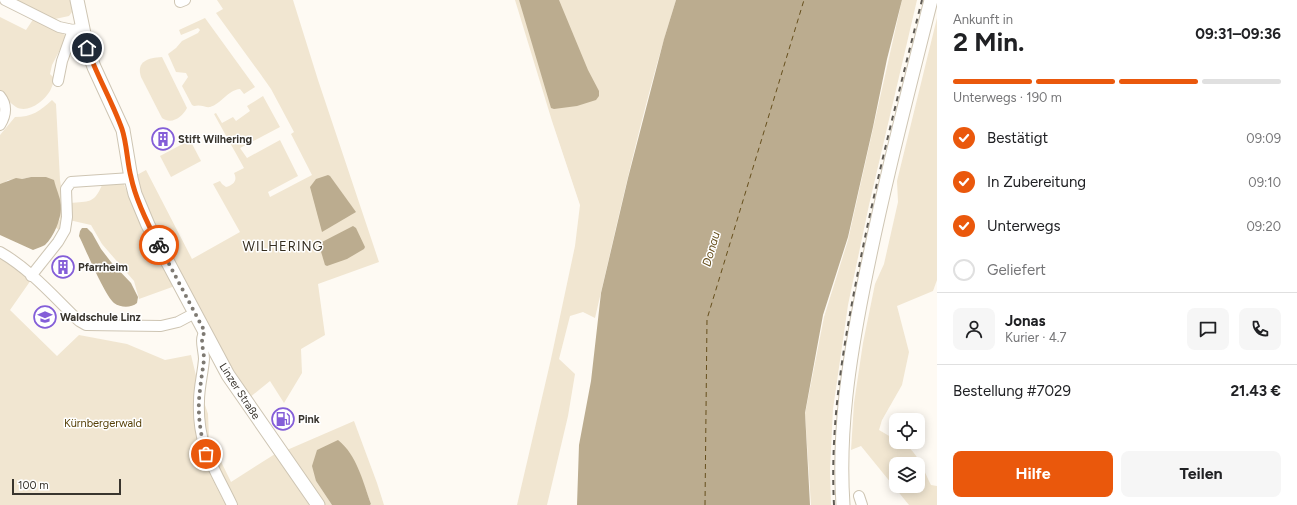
<!DOCTYPE html>
<html lang="de">
<head>
<meta charset="utf-8">
<style>
  :root { --surface:#fff; --page:#f6f6f6; --text:#202124; --muted:#757577; --line:#e0e0e0; --accent:#ea580c }
  body { margin:0; font-family:Figtree,sans-serif; background:var(--page); color:var(--text); height:100vh; display:flex; flex-direction:column; font-size:15px; white-space:nowrap }
  * { box-sizing:border-box; margin:0 }
  p { font-size:13px; color:var(--muted) }
  .icon { flex:none; width:22px; height:22px; fill:none; stroke:currentColor; stroke-width:2; stroke-linecap:round; stroke-linejoin:round }
  .map { position:relative; flex:1; overflow:hidden }
  .side { display:flex; flex-direction:column; background:var(--surface); width:360px }
  .side>* { flex:none }
  .tools { position:absolute; left:889px; top:413px; display:grid; gap:8px }
  .tools a { display:grid; place-items:center; width:36px; height:36px; border-radius:8px; background:var(--surface); box-shadow:0 2px 10px #0003; font-size:20px }
  .scale { position:absolute; left:12px; bottom:10px; width:109px; box-sizing:border-box; padding-left:4px; border:2px solid #39352e; border-top:0; font-size:11px; line-height:14px; white-space:nowrap; color:#39352e; -webkit-text-stroke:3px #fff; paint-order:stroke }
  .pin { position:absolute; display:grid; place-items:center; width:34px; height:34px; color:#fff; margin:-17px; border:2px solid #fff; border-radius:50%; box-shadow:0 1px 4px #0007 }
  .courier { position:absolute; display:grid; place-items:center; width:40px; height:40px; margin:-20px; border:3px solid #ea580c; border-radius:50%; background:#fff; color:#222; box-shadow:0 1px 5px #0007 }
  .headline em { font-style:normal; font-weight:700 }
  .headline div { display:flex; flex-direction:column-reverse }
  .headline { display:flex; align-items:center; justify-content:space-between; height:68px; padding:0 16px }
  h1 { font-size:26px; font-weight:700; line-height:30px }
  .bar { display:grid; grid-template-columns:repeat(4,1fr); gap:6px 4px; align-content:center; height:48px; padding:0 16px }
  .bar i { height:5px; border-radius:3px; background:var(--line) }
  .bar .active { background:var(--accent) }
  .bar p { grid-column:span 4 }
  .line { display:flex; align-items:center; gap:10px; padding:0 16px; border-top:1px solid var(--line) }
  .line div { flex:1 }
  .round { display:grid; place-items:center; flex:none; width:42px; height:42px; border-radius:8px; background:var(--page) }
  ol { padding:0 16px; list-style:none }
  li { display:flex; align-items:center; gap:12px; height:44px }
  li p { margin-inline-start:auto }
  li .icon { padding:4px; border-radius:50%; background:var(--accent); color:#fff; stroke-width:4 }
  li:last-child { color:var(--muted) }
  li i { width:22px; height:22px; border:2px solid var(--line); border-radius:50% }
  .primary-button { display:flex; gap:8px; margin-top:auto; padding:8px 16px }
  .primary-button a { flex:1; height:46px; border-radius:8px; background:var(--accent); color:#fff; font-size:16px; font-weight:700; line-height:46px; text-align:center }
  .primary-button a+a { background:var(--page); color:var(--text) }
  main { display:flex; flex:1; min-height:0 }
  .map>svg:first-child { display:block }
  .green { fill:#f1e6d1; fill-rule:evenodd }
  .water { fill:#bbac8f }
  .lines { fill:none; stroke-linecap:round; stroke-linejoin:round }
  .ferry { stroke:#664f1c; stroke-width:1; stroke-dasharray:5 4; stroke-linecap:butt }
  .minor-casing { stroke:#cec5b3; stroke-width:12 }
  .major-casing { stroke:#cec5b3; stroke-width:15 }
  .minor { stroke:#fff; stroke-width:10 }
  .major { stroke:#fff; stroke-width:13 }
  .rail { stroke:#605c55; stroke-width:2; stroke-dasharray:5 5; stroke-linecap:butt }
  .done { stroke:#7e7a73; stroke-width:4; stroke-dasharray:0 7.2 }
  .route { stroke:#ea580c; stroke-width:5 }
  .labels { text-anchor:middle; stroke-width:3; stroke-linejoin:round; paint-order:stroke }
  .poi-label { font-size:11px; font-weight:bold; fill:#39352e; stroke:#fff; text-anchor:start }
  .street-label { font-size:11px; fill:#39352e; stroke:#fff }
  .park-label { font-size:11px; fill:#553f07; stroke:#fff }
  .water-label { font-size:12px; font-style:italic; fill:#664f1c; stroke:#fff }
  .quarter-label { font-size:13px; letter-spacing:1px; fill:#352d1f; stroke:#fff }
</style>
</head>
<body>
<main>
<div class="map">
<svg width="937" height="505" viewBox="0 0 937 505">
  <rect width="100%" height="100%" fill="#fefaf3"/>
  <g class="green">
    <path d="M11,0H71L72,12L69,16L55,19L53,22Z"/>
    <path d="M217,0H293L318,80L379,262L318,284L325,335L301,349L302,373L284,403L275,411L284,403L270,381L249,398L233,374L148,213L135,176L146,170L192,259L240,232L213,184L220,181L222,184L226,187C233,185 238,181 234,173L244,168L214,114L216,113L222,123L233,117L236,121L250,111L247,106L263,96L280,127L240,148L247,158L280,140L298,176L268,192L270,197L312,175L291,134L294,132L271,89L259,72L216,13L223,9Z"/>
    <path d="M515,0H676C643,104 620,212 595,318L583,312L570,316L559,359L575,374L568,416L547,505H517L551,359L575,246L580,205L552,121Z"/>
    <path d="M902,0H917L869,205L848,305L833,409L830,470L831,505H811L805,414L824,317L848,240Z"/>
    <path d="M0,17L26,30L34,18L67,36L52,65L50,74L55,79C53,83 52,87 50,91C44,101 28,114 16,107C10,103 5,97 0,92Z"/>
    <path d="M205,18L255,87L244,94L240,89C228,90 221,104 210,107C206,108 201,104 194,106L192,105L182,86L188,77L186,73L176,72L168,54L176,48L182,41L198,33L200,30L198,28L181,35L179,30Z"/>
    <path d="M937,18V280L933,291L897,306L909,352L902,385L882,420L879,430L896,440V442C914,442 924,471 931,485L937,486V505H909L861,446L851,450L854,403L863,343L875,284L884,264L898,202L897,181ZM896,464H918V486H896Z"/>
    <path d="M162,57L187,108C182,117 172,125 162,118L141,77C136,61 148,58 162,57Z"/>
    <path d="M52,100L56,104L60,180L62,193L63,214L60,231L55,227L60,219L59,196L56,190L39,178L31,177L22,179L8,180L3,184H0V135L15,117C32,117 40,111 52,100Z"/>
    <path d="M190,140L201,161L171,177L160,156Z"/>
    <path d="M123,182L142,227L175,286L139,299L134,281L102,244L91,225L69,220L70,203C89,201 94,204 102,185Z"/>
    <path d="M0,258H8L31,280L10,310L57,356L79,335L127,344L165,360L191,355L198,384L208,414L209,437L231,482L275,454L309,505H0Z"/>
    <path d="M354,421L377,483L384,505H370L371,504L358,469L316,481L332,505H324L287,450Z"/>
  </g>
  <g class="water">
    <path d="M519,0H559L588,70L599,91V96L596,100L577,106L554,109L551,108Z"/>
    <path d="M676,0H902L887,59L873,127L848,237L823,315L805,413L810,505H577L579,445L591,381L601,293L628,178L664,39Z"/>
    <path d="M328,175L330,176L356,212L322,232L310,187L316,179Z"/>
    <path d="M31,177H46L54,180C56,189 60,196 61,205C62,217 54,237 45,245C42,247 37,248 33,250L0,235V184L16,178L22,179Z"/>
    <path d="M353,226L356,228L365,247L364,249L347,259L327,266L325,265L319,245L322,242Z"/>
    <path d="M82,228H87L92,233L101,249L111,262L131,283L138,297L137,303C131,308 121,308 114,303C104,294 86,250 79,236L80,231Z"/>
    <path d="M338,440C357,455 363,482 371,504L370,505H332L316,481L312,466L317,450Z"/>
  </g>
  <g class="lines">
    <path class="ferry" d="M705,505L707,319L804,0"/>
    <g class="minor-casing">
      <g id="minor">
        <path d="M5,0L59,27L73,30L82,28"/>
        <path d="M180,0V2L185,0"/>
        <path d="M58,81L62,61L73,30"/>
        <path d="M0,96C8,106 6,115 0,125"/>
        <path d="M0,252C30,269 54,297 79,321L86,325L161,326L178,322L195,313"/>
        <path d="M31,276L58,242L65,230L67,217L66,189L71,182L131,178"/>
        <path d="M205,332C199,339 204,350 204,359C203,373 199,387 199,401C197,446 214,467 232,505"/>
        <path d="M859,496L862,505"/>
      </g>
    </g>
    <g class="major-casing">
      <g id="major">
        <path d="M77,0L87,48L94,67L123,130L131,178L135,194L148,225L228,375L318,505"/>
        <path d="M843,505C838,432 849,360 863,289C882,192 907,96 931,0"/>
      </g>
    </g>
    <use href="#minor" class="minor"/>
    <use href="#major" class="major"/>
    <path class="rail" d="M834,505C830,427 842,353 857,277C875,184 899,92 922,0"/>
  </g>
  <g class="lines">
    <path class="done" d="M159,245L205,332C199,339 204,350 204,359C203,369 201,379 200,390C197,411 200,433 206,454"/>
    <path class="route" d="M87,48C97,76 112,101 122,129C127,144 127,162 131,177C136,201 147,223 159,245"/>
  </g>
  <defs>
    <g id="building-ring" transform="scale(1.15)"><circle r="9.5" fill="#fff" stroke="#845ed8" stroke-width="1.5"/><path d="M-4-6H4V6H1V3H-1V6H-4ZM-2.5-4.3h1.7v1.8h-1.7ZM.8-4.3h1.7v1.8H.8ZM-2.5-1h1.7V.8h-1.7ZM.8-1h1.7V.8H.8Z" fill="#845ed8"/></g>
    <g id="school-ring" transform="scale(1.15)"><circle r="9.5" fill="#fff" stroke="#845ed8" stroke-width="1.5"/><path d="M0-5L7-2L0 1L-7-2ZM-4 1L0 2.5L4 1V4Q0 6-4 4Z" fill="#845ed8"/></g>
    <g id="fuel-ring" transform="scale(1.15)"><circle r="9.5" fill="#fff" stroke="#845ed8" stroke-width="1.5"/><path d="M-5.5-6h7V0h2V4h1.3V-2.5L3-4.5l.8-.8L6-3V5H2.5V1h-1V6h-7ZM-4.2-4.7v3.2H.2V-4.7Z" fill="#845ed8"/></g>
  </defs>
  <g fill-rule="evenodd">
    <use href="#building-ring" x="163" y="139"/>
    <use href="#building-ring" x="63" y="267"/>
    <use href="#school-ring" x="45" y="317"/>
    <use href="#fuel-ring" x="283" y="419"/>
  </g>
  <g class="labels">
    <g class="poi-label">
      <text x="178" y="143">Stift Wilhering</text>
      <text x="78" y="271">Pfarrheim</text>
      <text x="60" y="321">Waldschule Linz</text>
      <text x="298" y="423">Pink</text>
    </g>
    <g class="street-label">
      <text transform="translate(240 391) rotate(57)" y="4">Linzer Straße</text>
    </g>
    <g class="park-label">
      <text x="103" y="427">Kürnbergerwald</text>
    </g>
    <g class="water-label">
      <text transform="translate(711 249) rotate(-74)" y="4">Donau</text>
    </g>
    <g class="quarter-label">
      <text x="283" y="251">WILHERING</text>
    </g>
  </g>
</svg>
<div class="tools">
<a><svg class="icon" aria-label="locate" viewBox="0 0 24 24"><circle cx="12" cy="12" r="6"/><path d="M12 2v4M12 18v4M2 12h4M18 12h4"/></svg></a>
<a><svg class="icon" aria-label="layers" viewBox="0 0 24 24"><path d="M12 4l9 5-9 5-9-5zM3 14l9 5 9-5"/></svg></a>
</div>
<div class="scale">100 m</div>
<div class="pin" style="left:206px;top:454px;background:#ea580c"><svg class="icon" aria-label="bag" viewBox="0 0 24 24"><path d="M5 8h14l-1 12H6zM9 8a3 3 0 0 1 6 0"/></svg></div>
<div class="pin" style="left:87px;top:48px;background:#1f2937"><svg class="icon" aria-label="home" viewBox="0 0 24 24"><path d="M3 11l9-7 9 7M6 9v11h12V9"/></svg></div>
<div class="courier" style="left:159px;top:245px"><svg class="icon" aria-label="bike" viewBox="0 0 24 24"><circle cx="6" cy="16" r="4"/><circle cx="18" cy="16" r="4"/><path d="M6 16l4-8h5l3 8M10 8l3 8H6M13 5h3"/></svg></div>
</div>
<section class="side">
<div class="headline"><div><h1>2 Min.</h1><p>Ankunft in</p></div><em>09:31–09:36</em></div>
<div class="bar"><i class="active"></i><i class="active"></i><i class="active"></i><i></i><p>Unterwegs · 190 m</p></div>
<ol>
<li><svg class="icon" aria-label="check" viewBox="0 0 24 24"><path d="M5 12l5 5 9-10"/></svg>Bestätigt<p>09:09</p></li>
<li><svg class="icon" aria-label="check" viewBox="0 0 24 24"><path d="M5 12l5 5 9-10"/></svg>In Zubereitung<p>09:10</p></li>
<li><svg class="icon" aria-label="check" viewBox="0 0 24 24"><path d="M5 12l5 5 9-10"/></svg>Unterwegs<p>09:20</p></li>
<li><i></i>Geliefert</li>
</ol>
<div class="line" style="height:72px"><a class="round"><svg class="icon" aria-label="person" viewBox="0 0 24 24"><circle cx="12" cy="8" r="4"/><path d="M4 21q1-7 8-7t8 7"/></svg></a><div><b>Jonas</b><p>Kurier · 4.7</p></div><a class="round"><svg class="icon" aria-label="chat" viewBox="0 0 24 24"><path d="M4 5h16v11H9l-5 4z"/></svg></a><a class="round"><svg class="icon" aria-label="phone" viewBox="0 0 24 24"><path d="M5 4h4l2 5-3 2q2 4 5 5l2-3 5 2v4C11 20 4 13 5 4z"/></svg></a></div>
<div class="line" style="height:52px"><div>Bestellung #7029</div><b>21.43 €</b></div>
<div class="primary-button"><a>Hilfe</a><a>Teilen</a></div>
</section>
</main>
</body>
</html>
